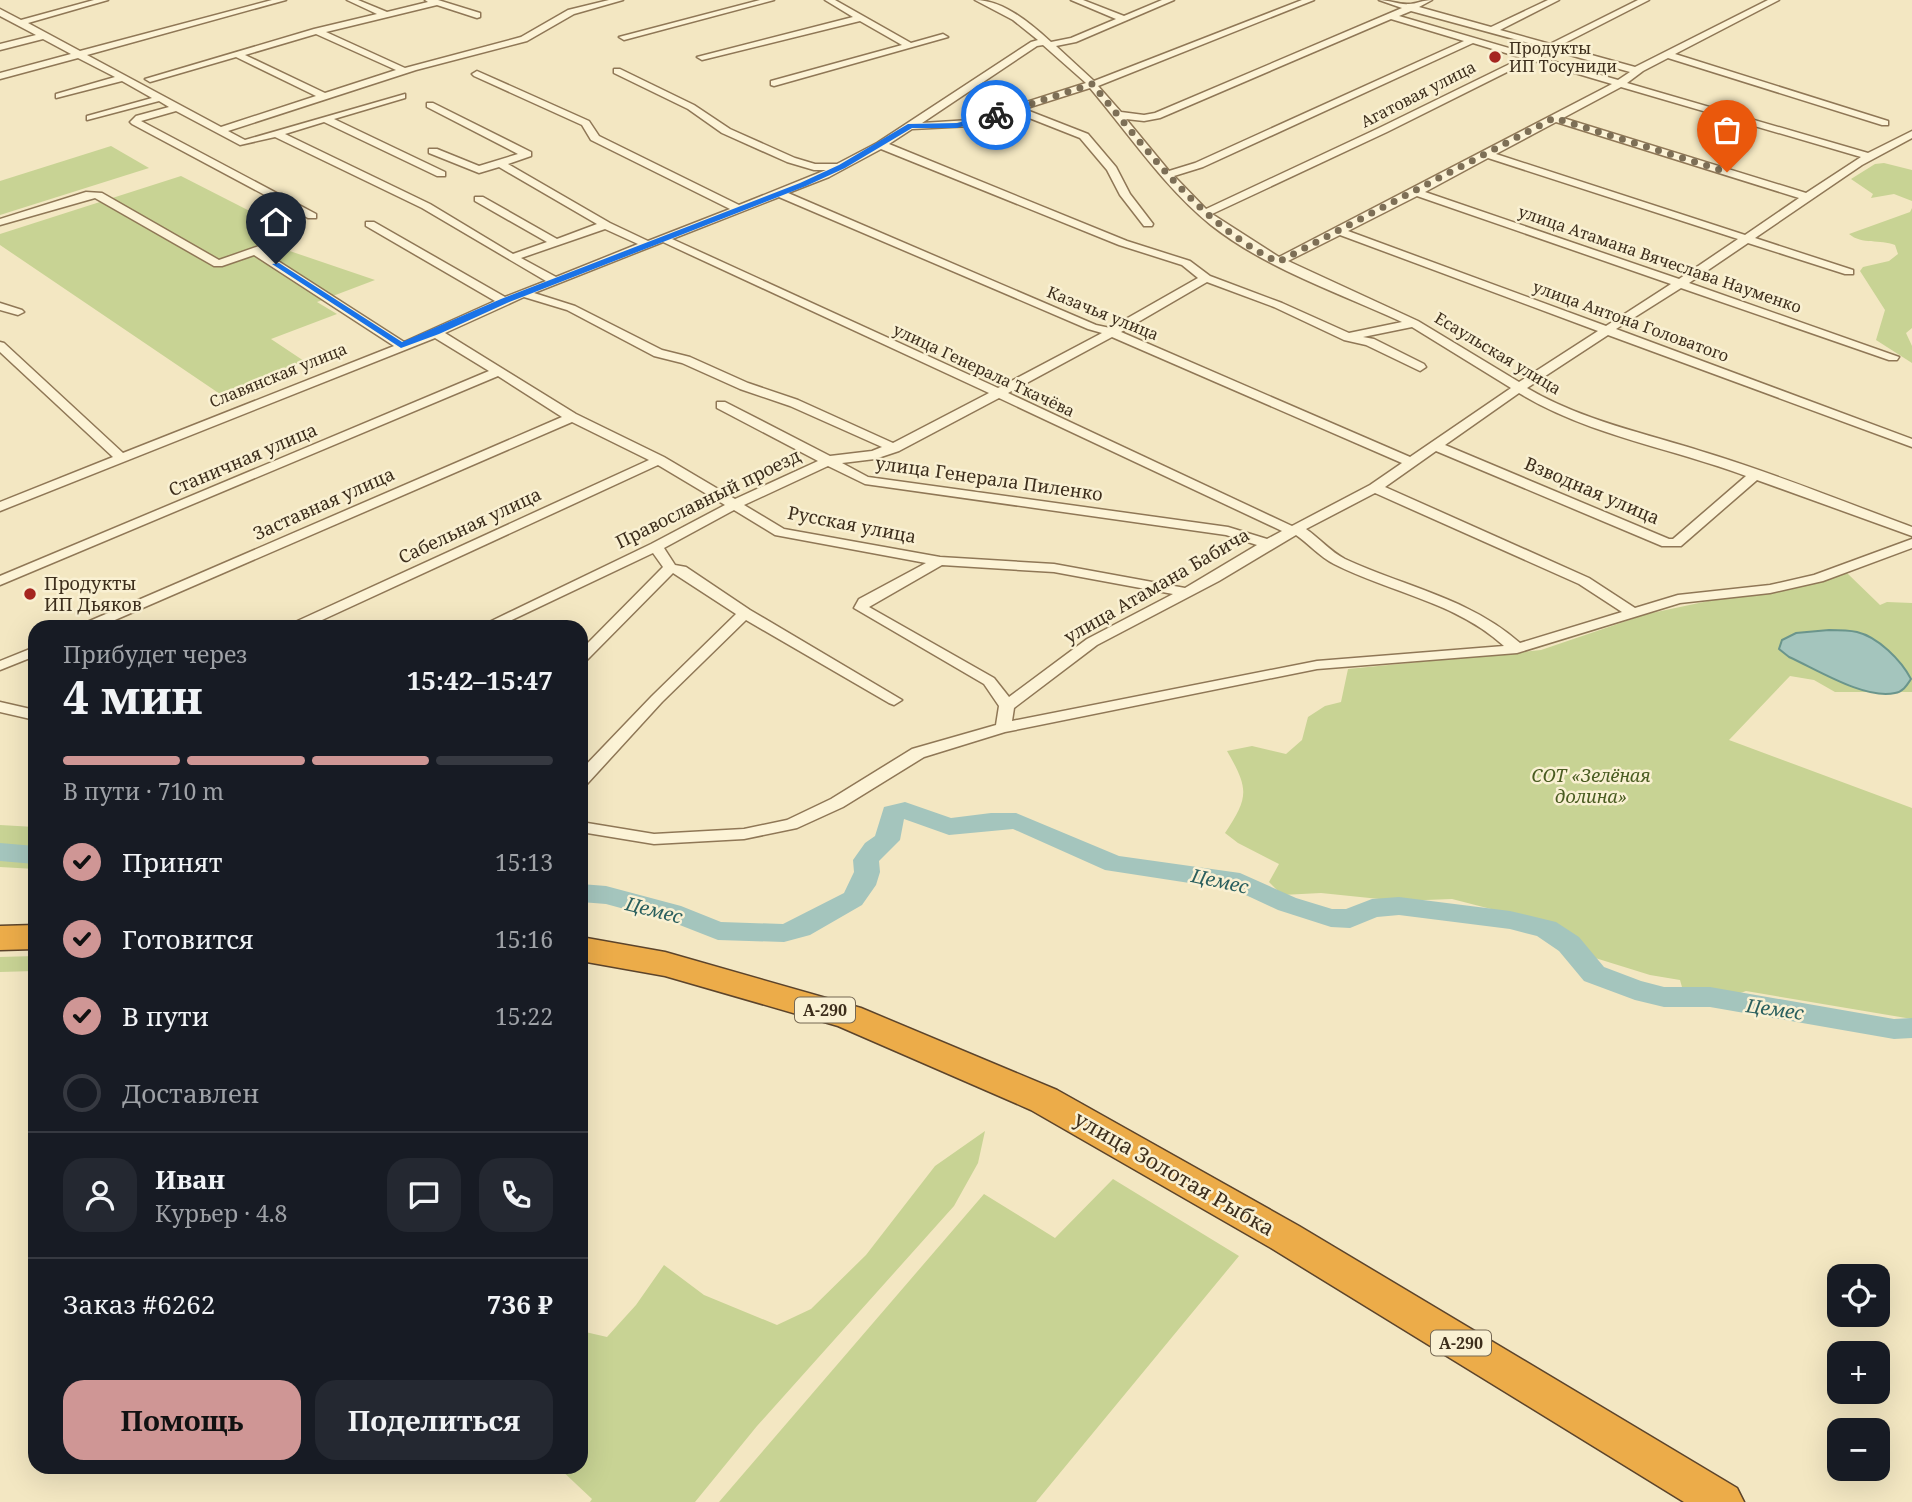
<!DOCTYPE html>
<html lang="ru">
<head>
<meta charset="utf-8">
<style>
  :root { --surface:#171b24; --page:#242831; --text:#f1f3f6; --muted:#9ea1a6; --line:#363941; --accent:#cf9695 }
  body { margin:0; font-family:"Noto Serif",serif; background:var(--page); color:var(--text); height:100vh; display:flex; flex-direction:column; font-size:26px; white-space:nowrap }
  * { box-sizing:border-box; margin:0 }
  p { font-size:23px; color:var(--muted) }
  .icon { flex:none; width:38px; height:38px; fill:none; stroke:currentColor; stroke-width:2; stroke-linecap:round; stroke-linejoin:round }
  .map { position:relative; flex:1; overflow:hidden }
  .panel { position:absolute; left:28px; top:620px; width:560px; height:854px; display:flex; flex-direction:column; background:var(--surface); border-radius:21px; box-shadow:0 7px 28px #0002 }
  .panel>* { flex:none }
  .fabs { position:absolute; left:1827px; top:1264px; display:grid; gap:14px }
  .fabs a { display:grid; place-items:center; width:63px; height:63px; border-radius:14px; background:var(--surface); box-shadow:0 7px 28px #0002; font-size:35px }
  .pin { position:absolute; display:grid; place-items:center; width:60px; height:60px; color:#fff; margin:-72px -30px; border-radius:50% 50% 50% 0; rotate:-45deg; box-shadow:0 0 7px #0007 }
  .pin .icon { rotate:45deg }
  .courier { position:absolute; display:grid; place-items:center; width:70px; height:70px; margin:-35px; border:5px solid #1a73e8; border-radius:50%; background:#fff; color:#222; box-shadow:0 2px 9px #0007 }
  .summary em { font-style:normal; font-weight:700 }
  .summary div { display:flex; flex-direction:column-reverse }
  .summary { display:flex; align-items:center; justify-content:space-between; height:119px; padding:0 35px }
  h1 { font-size:46px; font-weight:700; line-height:52px }
  .bar { display:grid; grid-template-columns:repeat(4,1fr); gap:10px 7px; align-content:center; height:84px; padding:0 35px }
  .bar i { height:9px; border-radius:5px; background:var(--line) }
  .bar .current { background:var(--accent) }
  .bar p { grid-column:span 4 }
  .line { display:flex; align-items:center; gap:18px; padding:0 35px; border-top:2px solid var(--line) }
  .line div { flex:1 }
  .round { display:grid; place-items:center; flex:none; width:74px; height:74px; border-radius:21px; background:var(--page) }
  ol { padding:0 35px; list-style:none }
  li { display:flex; align-items:center; gap:21px; height:77px }
  li p { margin-inline-start:auto }
  li .icon { padding:7px; border-radius:50%; background:var(--accent); color:#111; stroke-width:4 }
  li:last-child { color:var(--muted) }
  li i { width:38px; height:38px; border:4px solid var(--line); border-radius:50% }
  .button { display:flex; gap:14px; margin-top:auto; padding:14px 35px }
  .button a { flex:1; height:80px; border-radius:21px; background:var(--accent); color:#111; font-size:28px; font-weight:700; line-height:80px; text-align:center }
  .button a+a { background:var(--page); color:var(--text) }
  .map>svg:first-child { display:block }
  .green { fill:#c8d394 }
  .water { fill:#a4c5bd; stroke:#6a958c; stroke-width:2 }
  .lines { fill:none; stroke-linecap:round; stroke-linejoin:round }
  .river { fill:#a4c5bd; fill-rule:evenodd }
  .street-casing { stroke:#8f7756; stroke-width:3 }
  .highway-casing { stroke:#5c442b; stroke-width:3 }
  .street { fill:#fcf3d6; fill-rule:evenodd }
  .highway { fill:#ecac49; fill-rule:evenodd }
  .route { fill:#1a73e8 }
  .done { stroke:#7d6f56; stroke-width:7; stroke-dasharray:0 12.6 }
  .poi-dot { fill:#a5251f; stroke:#f9f0d2; stroke-width:2.5 }
  .labels { text-anchor:middle; stroke-width:5; stroke-linejoin:round; paint-order:stroke }
  .far-poi-label { font-size:16px; fill:#3d2e1c; stroke:#f9f0d2; text-anchor:start }
  .far-street-label { font-size:16px; fill:#3d2e1c; stroke:#f9f0d2 }
  .shield { fill:#f9f0d2; stroke:#756853; stroke-width:2 }
  .shield-label { font-size:16px; font-weight:bold; fill:#3d2e1c }
  .street-label { font-size:18px; fill:#3d2e1c; stroke:#f9f0d2 }
  .poi-label { font-size:18px; fill:#3d2e1c; stroke:#f9f0d2; text-anchor:start }
  .park-label { font-size:18px; font-style:italic; fill:#4a5c21; stroke:#f9f0d2 }
  .water-label { font-size:19px; font-style:italic; fill:#2a5f5e; stroke:#f9f0d2 }
  .near-street-label { font-size:21px; fill:#3d2e1c; stroke:#f9f0d2 }
</style>
</head>
<body>
<div class="map">
<svg width="1912" height="1502" viewBox="0 0 1912 1502">
  <rect width="100%" height="100%" fill="#f3e7c2"/>
  <g class="green">
    <path d="M111,146L149,168L0,215V181Z"/>
    <path d="M1884,163L1912,170V201L1894,194L1871,198L1873,194L1851,179L1875,164Z"/>
    <path d="M181,176L271,222L249,230L275,246L375,280L317,302L337,314L271,339L304,361L220,394L0,245V234Z"/>
    <path d="M1912,208V328L1906,333L1912,346V363L1876,340L1885,310L1860,271L1863,267L1889,261L1898,254L1895,245C1880,239 1862,245 1849,234L1910,212Z"/>
    <path d="M1847,573L1880,605L1887,602L1912,603V692H1835L1814,680L1790,676L1729,740L1912,808V1019L1746,991L1735,995L1682,987L1680,980L1650,975L1592,957L1546,923L1452,899L1399,901L1321,893L1282,895L1269,882L1279,864L1238,843L1225,833C1249,797 1249,789 1227,751L1252,746L1286,754L1302,740L1308,717L1325,706L1341,702L1348,669L1541,650L1647,614L1713,600L1774,593Z"/>
    <path d="M0,825L35,827V869L0,867Z"/>
    <path d="M35,956V971L0,972V957Z"/>
    <path d="M985,1131L978,1163L954,1206L757,1426L695,1502H590L592,1499L558,1467L581,1466V1331L607,1337L636,1305L664,1265L704,1295L777,1325L811,1309L866,1255L935,1166Z"/>
    <path d="M1113,1179L1239,1256L1036,1502H719L984,1194L1055,1238Z"/>
  </g>
  <path class="water" d="M1829,630C1838,630 1848,630 1857,632C1878,637 1901,660 1911,679C1907,685 1903,692 1895,693C1865,700 1816,669 1789,657L1779,649L1782,640L1796,633Z"/>
  <g class="lines">
    <g class="river">
      <path d="M905,802L951,818L991,813H1016L1119,856L1240,873L1296,898L1332,909H1346L1372,899L1399,897L1510,911L1556,922L1579,937L1604,967L1641,981L1664,987H1710L1894,1019L1912,1018V1038L1894,1039L1710,1007H1664L1635,1000L1584,981L1559,951L1537,936L1510,929L1399,915L1377,917L1350,928L1331,927L1278,910L1235,890L1105,870L1013,829L949,835L904,819L900,840L879,861L880,872L876,885L862,905L810,935L784,942L718,940L672,922L606,904L581,902V884L606,886L681,906L721,922L783,924L844,893L854,872L853,860L865,843L875,836L884,807Z"/>
      <path d="M0,843L35,846V864L0,861Z"/>
    </g>
    <g class="street-casing">
      <g id="street">
        <path d="M94,0H108L28,23L80,51L272,0H286L87,55L221,127L316,96L236,57L150,82L145,79L314,29L377,14L347,0H358L387,12L428,2L425,0H438L480,13V17L477,18L437,5L326,32L405,68L521,37L568,10L609,0H623L574,14L527,41L416,70L228,131L245,140L405,94V98L334,119L445,172V176H437L324,122L285,134L430,204L513,254L547,242L475,201V197H483L557,239L597,224L499,167L479,173L429,153V149H437L479,166L518,154L427,107V103H433L531,152V156L508,164L610,223L648,241L730,209L591,140L582,125L474,76L472,74L477,71L589,121L599,136L739,205L826,170H814L787,162L722,133L688,109L614,73V69H620L694,105L730,129L795,158L815,164H837L877,143L1031,42L1038,40L1013,20L975,0C1003,0 1030,23 1051,42L1071,38L1116,19L1071,0H1083L1124,16L1162,0H1174L1076,42L1056,46L1094,81L1302,0H1314L1098,86L1121,112L1144,115L1155,113L1402,8L1379,0C1389,0 1399,5 1409,4C1416,4 1423,0 1432,0L1419,7L1491,27L1548,0H1559L1500,30L1550,44L1638,0H1649L1559,46L1635,67L1768,0H1779L1675,54L1888,121V125H1882L1668,58L1643,71L1627,83L1868,153L1912,131V138L1862,165L1755,238L1853,270V274H1845L1748,243L1689,283L1899,357L1897,360H1889L1681,288L1616,329L1912,439V447L1608,335L1527,388C1583,421 1645,433 1707,453C1776,474 1844,502 1912,527V536L1757,480L1681,546H1662L1436,451L1385,487L1589,578L1635,608L1678,595L1770,585L1814,575L1912,539V548L1823,581L1770,593L1680,603L1517,653L1317,669L1005,732L924,757L843,807L797,828L744,839L654,844L581,832V822L654,834L744,829L787,820L831,799L912,749L996,725L999,706L984,684L854,608L859,599L926,563L775,535L734,510L664,548L675,565L686,567L750,610L902,700L894,705L889,703L746,620L662,702L587,784L581,785V770L652,696L736,614L673,573L586,661L581,662V650L663,567L653,553L499,626H481L651,544L725,505L658,465L309,626H291L293,623L649,460L572,422L101,626H83L85,623L562,417L498,376L0,585V576L489,371L435,338L0,511V502L113,457L0,352V342L4,343L123,453L394,346L254,255L222,266H214L95,198L0,225V219L86,192L102,193L219,260L262,245H270V249L264,252L404,342L495,301L366,226V222H374L505,297L546,281L422,208L275,137L240,145L176,111L141,121L316,214V218H308L132,124L130,122L136,116L169,107L159,101L87,120V116L152,98L122,81L56,98V94L115,77L78,58L0,79V73L71,54L43,39L0,50V44L36,35L0,16V9L21,20ZM1411,11L1543,47L1529,54L1399,16ZM1391,19L1464,41L1195,163L1169,171L1126,119L1144,121L1160,118ZM316,34L396,70L325,93L245,55ZM1473,43L1522,58L1379,128L1206,209L1174,176L1203,167ZM1043,45L1086,83L970,120L922,123L1037,46ZM1552,50L1630,72L1618,80L1538,57ZM1531,60L1612,84L1279,257L1212,214L1387,132ZM1621,87L1861,157L1806,193L1563,118ZM1090,88C1129,134 1164,187 1211,225C1265,268 1339,293 1402,322L1349,333L1282,303L1210,276L1190,261L1127,241L889,144L912,129L971,126L1014,112L1080,138L1107,170L1120,195L1144,226H1152L1153,224L1130,194L1116,167L1088,134L1024,109ZM1556,122L1799,198L1745,235L1496,154ZM881,149L1119,245L1182,265L1198,278L1110,328L1096,325L788,193L829,177ZM1488,158L1738,239L1679,279L1425,192ZM1417,196L1671,284L1606,326L1348,231ZM779,197L1088,329L1102,333L998,388L672,239ZM605,229L638,244L556,277L521,258ZM1340,235L1598,331L1519,382L1418,321L1288,261ZM663,242L989,393L893,443L798,400L748,383L690,357L662,350L575,306L534,293ZM1207,282L1274,307L1344,340L1366,345L1420,371L1426,367L1424,364L1374,339L1363,337L1412,327L1511,388L1410,457L1121,332ZM524,297L567,310L654,356L682,363L740,389L790,406L882,447L872,451L830,456L725,402H717V408L818,461L735,499L664,457L576,414L445,333ZM1112,337L1402,463L1370,485L1292,526L1008,393ZM1519,393C1588,435 1671,448 1746,476L1673,539H1669L1445,445ZM999,398L1282,531L1267,539L1228,527L868,477L842,463L875,459L899,451ZM828,466L865,484L1226,535L1257,545L1185,588L1054,564L940,557L784,529L744,505ZM1375,493L1579,584L1622,612L1520,643C1469,598 1405,587 1345,559C1331,552 1319,538 1306,529ZM1296,535C1309,544 1320,557 1334,564C1391,593 1456,602 1504,646L1317,661L1012,721L1014,708L1097,645L1219,581ZM942,565L1054,572L1173,594L1087,639L1009,697L994,678L869,607Z"/>
        <path d="M760,0H774L624,40L619,37Z"/>
        <path d="M825,0H835L911,43L943,34L948,37L774,86L771,85V81L902,45L860,21L702,60L697,57L853,17Z"/>
        <path d="M0,303L22,310L24,312L18,315L0,310Z"/>
        <path d="M35,647V656L0,670V661Z"/>
        <path d="M0,702L35,710V720L0,712Z"/>
      </g>
    </g>
    <g class="highway-casing">
      <g id="highway">
        <path d="M35,925V949L0,950V926Z"/>
        <path d="M581,937L665,952L861,1008L1057,1090L1299,1226L1737,1488L1744,1502H1684L1271,1248L1031,1110L838,1026L665,976L581,961Z"/>
      </g>
    </g>
    <use href="#street" class="street"/>
    <use href="#highway" class="highway"/>
  </g>
  <path class="route" d="M996,113L998,116L957,128H912L845,168L806,186L507,303L439,334L401,348L272,264L279,263L402,342L501,299L800,183L839,165L908,124L957,123Z"/>
  <g class="lines">
    <path class="done" d="M996,115L1092,84C1148,150 1198,223 1278,262L1554,118L1727,172"/>
  </g>
  <g class="poi-dot">
    <circle cx="1495" cy="57" r="7"/>
    <circle cx="30" cy="594" r="7"/>
  </g>
  <g class="labels">
    <g class="far-poi-label">
      <text x="1509" y="54">Продукты<tspan x="1509" dy="18">ИП Тосуниди</tspan></text>
    </g>
    <g class="far-street-label">
      <text transform="translate(1418 94) rotate(-27)" y="6">Агатовая улица</text>
      <text transform="translate(1660 259) rotate(19)" y="6">улица Атамана Вячеслава Науменко</text>
      <text transform="translate(1103 313) rotate(22)" y="6">Казачья улица</text>
      <text transform="translate(1631 321) rotate(20)" y="6">улица Антона Головатого</text>
      <text transform="translate(1498 353) rotate(31)" y="6">Есаульская улица</text>
      <text transform="translate(984 370) rotate(25)" y="6">улица Генерала Ткачёва</text>
      <text transform="translate(278 375) rotate(-22)" y="6">Славянская улица</text>
    </g>
    <g class="shield">
      <rect x="795" y="997.5" width="60" height="25" rx="5"/>
      <rect x="1431" y="1330.5" width="60" height="25" rx="5"/>
    </g>
    <g class="shield-label">
      <text x="825" y="1016">А-290</text>
      <text x="1461" y="1349">А-290</text>
    </g>
    <g class="street-label">
      <text transform="translate(243 460) rotate(-23)" y="6">Станичная улица</text>
      <text transform="translate(989 479) rotate(8)" y="6">улица Генерала Пиленко</text>
      <text transform="translate(1592 491) rotate(23)" y="6">Взводная улица</text>
      <text transform="translate(708 499) rotate(-26)" y="6">Православный проезд</text>
      <text transform="translate(324 504) rotate(-24)" y="6">Заставная улица</text>
      <text transform="translate(852 525) rotate(11)" y="6">Русская улица</text>
      <text transform="translate(470 526) rotate(-25)" y="6">Сабельная улица</text>
      <text transform="translate(1157 586) rotate(-30)" y="6">улица Атамана Бабича</text>
    </g>
    <g class="poi-label">
      <text x="44" y="590">Продукты<tspan x="44" dy="21">ИП Дьяков</tspan></text>
    </g>
    <g class="park-label">
      <text x="1591" y="782">СОТ «Зелёная<tspan x="1591" dy="21">долина»</tspan></text>
    </g>
    <g class="water-label">
      <text transform="translate(1220 881) rotate(12)" y="7">Цемес</text>
      <text transform="translate(654 910) rotate(14)" y="7">Цемес</text>
      <text transform="translate(1775 1009) rotate(8)" y="7">Цемес</text>
    </g>
    <g class="near-street-label">
      <text transform="translate(1174 1174) rotate(30)" y="7">улица Золотая Рыбка</text>
    </g>
  </g>
</svg>
<div class="fabs">
<a><svg class="icon" aria-label="locate" viewBox="0 0 24 24"><circle cx="12" cy="12" r="6"/><path d="M12 2v4M12 18v4M2 12h4M18 12h4"/></svg></a>
<a>+</a>
<a>−</a>
</div>
<div class="pin" style="left:1727px;top:172px;background:#ea580c"><svg class="icon" aria-label="bag" viewBox="0 0 24 24"><path d="M5 8h14l-1 12H6zM9 8a3 3 0 0 1 6 0"/></svg></div>
<div class="pin" style="left:276px;top:264px;background:#1f2937"><svg class="icon" aria-label="home" viewBox="0 0 24 24"><path d="M3 11l9-7 9 7M6 9v11h12V9"/></svg></div>
<div class="courier" style="left:996px;top:115px"><svg class="icon" aria-label="bike" viewBox="0 0 24 24"><circle cx="6" cy="16" r="4"/><circle cx="18" cy="16" r="4"/><path d="M6 16l4-8h5l3 8M10 8l3 8H6M13 5h3"/></svg></div>
<section class="panel">
<div class="summary"><div><h1>4 мин</h1><p>Прибудет через</p></div><em>15:42–15:47</em></div>
<div class="bar"><i class="current"></i><i class="current"></i><i class="current"></i><i></i><p>В пути · 710 m</p></div>
<ol>
<li><svg class="icon" aria-label="check" viewBox="0 0 24 24"><path d="M5 12l5 5 9-10"/></svg>Принят<p>15:13</p></li>
<li><svg class="icon" aria-label="check" viewBox="0 0 24 24"><path d="M5 12l5 5 9-10"/></svg>Готовится<p>15:16</p></li>
<li><svg class="icon" aria-label="check" viewBox="0 0 24 24"><path d="M5 12l5 5 9-10"/></svg>В пути<p>15:22</p></li>
<li><i></i>Доставлен</li>
</ol>
<div class="line" style="height:126px"><a class="round"><svg class="icon" aria-label="person" viewBox="0 0 24 24"><circle cx="12" cy="8" r="4"/><path d="M4 21q1-7 8-7t8 7"/></svg></a><div><b>Иван</b><p>Курьер · 4.8</p></div><a class="round"><svg class="icon" aria-label="chat" viewBox="0 0 24 24"><path d="M4 5h16v11H9l-5 4z"/></svg></a><a class="round"><svg class="icon" aria-label="phone" viewBox="0 0 24 24"><path d="M5 4h4l2 5-3 2q2 4 5 5l2-3 5 2v4C11 20 4 13 5 4z"/></svg></a></div>
<div class="line" style="height:91px"><div>Заказ #6262</div><b>736 ₽</b></div>
<div class="button"><a>Помощь</a><a>Поделиться</a></div>
</section>
</div>
</body>
</html>
